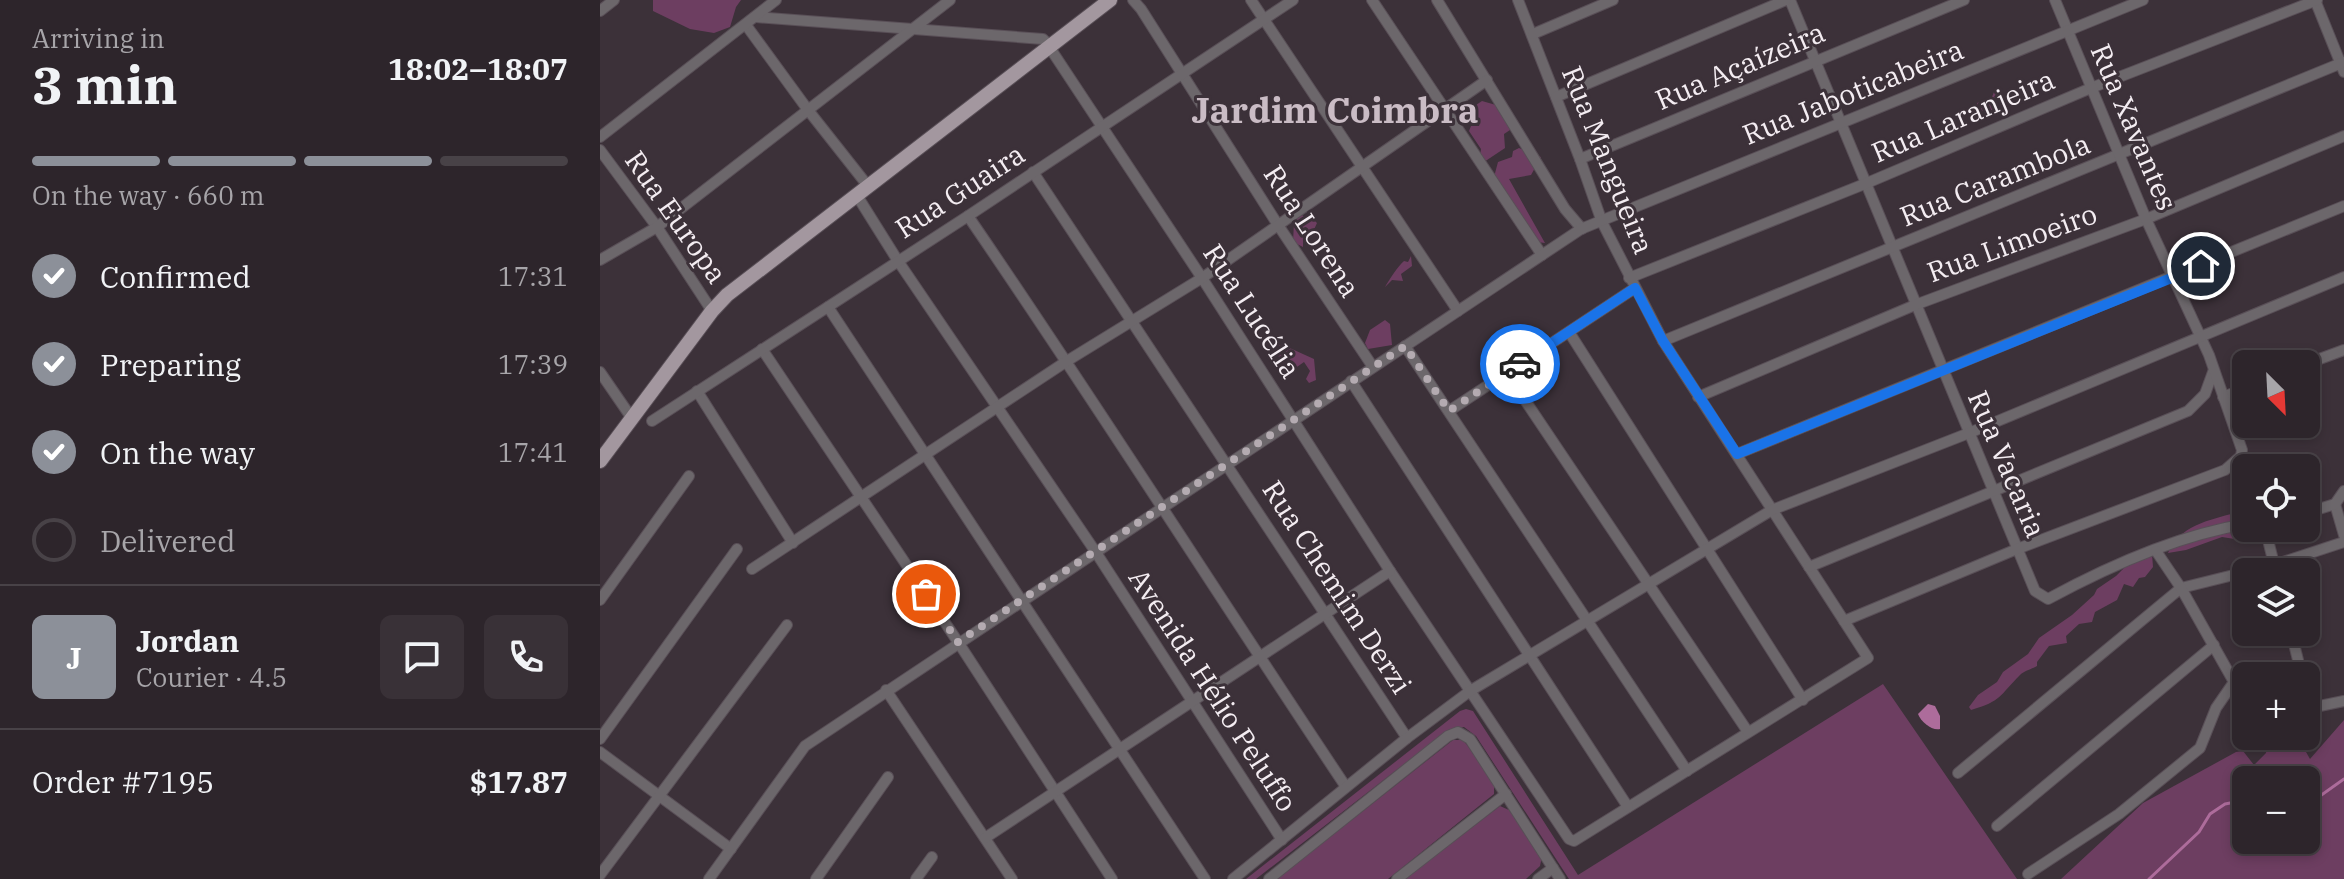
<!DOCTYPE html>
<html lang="en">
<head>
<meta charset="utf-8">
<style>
  :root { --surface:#2d252b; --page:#393137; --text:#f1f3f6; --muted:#a7a5a9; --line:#484247; --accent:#8c9099 }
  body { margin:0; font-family:"IBM Plex Serif",serif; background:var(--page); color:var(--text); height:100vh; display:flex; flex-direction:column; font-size:30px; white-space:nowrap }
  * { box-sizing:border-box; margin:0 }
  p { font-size:26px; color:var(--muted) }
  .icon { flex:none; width:44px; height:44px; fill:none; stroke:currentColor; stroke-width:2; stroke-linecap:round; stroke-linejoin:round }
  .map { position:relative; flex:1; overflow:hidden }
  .sheet { display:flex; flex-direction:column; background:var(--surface); width:600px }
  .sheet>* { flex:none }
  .needle { width:52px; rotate:156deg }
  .fabs { position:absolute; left:1632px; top:350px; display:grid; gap:16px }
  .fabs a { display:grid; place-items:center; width:88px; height:88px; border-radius:12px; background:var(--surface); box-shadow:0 4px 12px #0003,0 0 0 2px var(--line); font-size:40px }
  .pin { position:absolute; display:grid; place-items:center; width:68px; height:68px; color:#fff; margin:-34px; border:4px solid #fff; border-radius:50%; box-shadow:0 2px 8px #0007 }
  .courier { position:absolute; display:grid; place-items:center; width:80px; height:80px; margin:-40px; border:6px solid #1a73e8; border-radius:50%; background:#fff; color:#222; box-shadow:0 2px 10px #0007 }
  .headline em { font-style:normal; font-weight:700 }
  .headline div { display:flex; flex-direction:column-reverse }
  .headline { display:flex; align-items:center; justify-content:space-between; height:136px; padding:0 32px }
  h1 { font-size:52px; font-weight:700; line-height:60px }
  .bar { display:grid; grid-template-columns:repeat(4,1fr); gap:12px 8px; align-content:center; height:96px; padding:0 32px }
  .bar i { height:10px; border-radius:6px; background:var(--line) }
  .bar .selected { background:var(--accent) }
  .bar p { grid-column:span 4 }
  .line { display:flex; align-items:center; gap:20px; padding:0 32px; border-top:2px solid var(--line) }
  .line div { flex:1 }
  .round { display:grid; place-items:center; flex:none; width:84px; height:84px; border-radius:12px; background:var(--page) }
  ol { padding:0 32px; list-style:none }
  li { display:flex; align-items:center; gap:24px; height:88px }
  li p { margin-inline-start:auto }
  li .icon { padding:8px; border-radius:50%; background:var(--accent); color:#fff; stroke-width:4 }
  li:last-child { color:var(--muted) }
  li i { width:44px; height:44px; border:4px solid var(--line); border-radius:50% }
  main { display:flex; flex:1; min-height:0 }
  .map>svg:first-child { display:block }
  .green { fill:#6d3e61; fill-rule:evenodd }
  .water { fill:#ad6c9b }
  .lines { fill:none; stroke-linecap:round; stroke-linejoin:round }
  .stream { stroke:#ad6c9b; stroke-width:3 }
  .minor-casing { stroke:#594f57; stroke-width:12 }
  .major-casing { stroke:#594f57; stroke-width:16 }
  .minor { stroke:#6c676b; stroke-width:10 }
  .major { stroke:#a3979f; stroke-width:14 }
  .done { stroke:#b4abb1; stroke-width:8; stroke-dasharray:0 14.4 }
  .route { stroke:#1a73e8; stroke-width:10 }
  .labels { text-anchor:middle; stroke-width:6; stroke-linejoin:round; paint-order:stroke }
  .street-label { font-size:28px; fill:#f4edf2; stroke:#3c3139 }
  .district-label { font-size:36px; font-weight:bold; fill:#cabcc5; stroke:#3c3139 }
</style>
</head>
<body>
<main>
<section class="sheet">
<div class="headline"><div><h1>3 min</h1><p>Arriving in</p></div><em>18:02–18:07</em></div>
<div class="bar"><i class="selected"></i><i class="selected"></i><i class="selected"></i><i></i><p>On the way · 660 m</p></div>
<ol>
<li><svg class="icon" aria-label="check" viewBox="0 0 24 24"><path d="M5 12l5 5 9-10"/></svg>Confirmed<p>17:31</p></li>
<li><svg class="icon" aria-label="check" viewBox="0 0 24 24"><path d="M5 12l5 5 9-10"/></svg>Preparing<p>17:39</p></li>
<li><svg class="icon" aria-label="check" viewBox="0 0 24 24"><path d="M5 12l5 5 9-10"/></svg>On the way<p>17:41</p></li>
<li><i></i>Delivered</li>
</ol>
<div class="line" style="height:144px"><b class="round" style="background:var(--accent);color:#fff">J</b><div><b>Jordan</b><p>Courier · 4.5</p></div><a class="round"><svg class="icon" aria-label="chat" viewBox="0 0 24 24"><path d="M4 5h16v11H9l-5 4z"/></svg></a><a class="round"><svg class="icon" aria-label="phone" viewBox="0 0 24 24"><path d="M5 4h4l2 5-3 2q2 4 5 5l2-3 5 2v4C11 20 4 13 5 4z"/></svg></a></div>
<div class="line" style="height:104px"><div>Order #7195</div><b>$17.87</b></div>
</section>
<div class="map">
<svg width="1744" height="879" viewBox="0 0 1744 879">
  <rect width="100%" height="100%" fill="#3c3139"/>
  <g class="green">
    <path d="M53,0H141L136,7L130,27L114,33L90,29L53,11Z"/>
    <path d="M1394,92L1398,94L1396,110L1380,111L1377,103L1392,97Z"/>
    <path d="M882,101L896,105L909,123L910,130L904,134L905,148L884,162L880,157L881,149L869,131L871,126H879L880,121L873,112L876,105Z"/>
    <path d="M919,148L941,157L931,175L909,179L945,243L937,242L894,177L898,162L912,157L913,151Z"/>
    <path d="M700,214L709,219L712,218L717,223L712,234L703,240V247L693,242L694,222Z"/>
    <path d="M811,256L812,266L801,274L803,281L792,280L785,287C789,280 798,266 804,261L808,262Z"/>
    <path d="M785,320L790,324L792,345L768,349L765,343L770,330Z"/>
    <path d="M679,345H683L714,359L716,380L709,383L706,379L710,371L704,362L694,369L684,368L677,353Z"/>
    <path d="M1635,513H1646V528H1683L1641,540L1622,537L1586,550L1568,553C1579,526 1609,520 1635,513Z"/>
    <path d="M1552,554L1553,567L1545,577L1539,578L1533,587L1524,584L1517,600L1495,612L1492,622L1479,624L1466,636L1467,643L1449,646L1437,662V666C1432,669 1424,671 1420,675C1399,696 1402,701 1371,710L1369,707L1378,695L1397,682L1403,672L1428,654L1439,638L1472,615L1494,595L1497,589L1516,576L1529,563Z"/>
    <path d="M1283,684L1417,879H969L876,736L864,727L848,730L656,879H646L860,711L866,709L873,711L978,875Z"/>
    <path d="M1744,720V879H1461L1543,803L1636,752L1643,751L1654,765L1666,753L1668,736H1706V723L1709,738L1706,752L1710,759ZM1646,780H1706V840H1646Z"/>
    <path d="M853,740H863L867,745L894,784V794L788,879H677Z"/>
    <path d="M900,806L909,810L942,856L940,866L926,879H805Z"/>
  </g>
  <path class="water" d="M1328,704L1335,706L1340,716V729C1332,731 1321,722 1318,714Z"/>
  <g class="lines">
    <g class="stream">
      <path d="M1706,806L1744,779"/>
      <path d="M1549,879L1599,832L1610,814L1625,804L1646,800"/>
    </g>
    <g class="minor-casing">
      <g id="minor">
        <path d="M533,0L541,9L678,225L773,367"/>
        <path d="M651,0L858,311"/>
        <path d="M772,0L942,255"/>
        <path d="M837,0L965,209L982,229"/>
        <path d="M1190,0L1435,591L1448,599C1507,567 1579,535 1646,524"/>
        <path d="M1715,0L1744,72"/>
        <path d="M0,11L14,0"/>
        <path d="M156,17L443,39L446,42L602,278L790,571L969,839L974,841L1268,658L1063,341L1002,222L980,159L918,0"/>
        <path d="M146,25L208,110L268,186"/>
        <path d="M933,34L1013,0"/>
        <path d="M956,97L1186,0"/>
        <path d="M0,137L176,0"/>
        <path d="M0,150L57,227L112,311"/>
        <path d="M980,159L1364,0"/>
        <path d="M433,172L807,738"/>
        <path d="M256,194L298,261L495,551L682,840"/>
        <path d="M368,216C497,404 619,597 746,787"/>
        <path d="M0,260L57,227L350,0"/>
        <path d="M1029,278L1267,183L1491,88L1717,0"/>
        <path d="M228,307L605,879"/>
        <path d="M969,332L1203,700"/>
        <path d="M1063,341L1744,62"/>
        <path d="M805,346L1087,771"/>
        <path d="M162,349L358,642L512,879"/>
        <path d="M1706,364L1744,350"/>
        <path d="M0,372L31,417"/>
        <path d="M906,372L1148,732"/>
        <path d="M751,381L1028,807"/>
        <path d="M97,391L193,543"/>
        <path d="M1098,397L1315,305L1546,219L1744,136"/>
        <path d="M1623,397L1646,388"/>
        <path d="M849,411L1035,288"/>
        <path d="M52,421L368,216L693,0"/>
        <path d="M1137,454L1744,206"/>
        <path d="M1735,504L1744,535"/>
        <path d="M1706,513L1735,504L1744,491"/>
        <path d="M1665,528L1676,572"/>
        <path d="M1209,567L1588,411L1605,394L1613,372"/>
        <path d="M152,569L467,361L602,278L887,80"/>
        <path d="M0,600L89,476"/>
        <path d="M1244,621L1417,549L1625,470L1641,456L1642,450L1609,355L1546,219L1455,0"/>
        <path d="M1691,632L1702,676"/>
        <path d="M1659,676H1673"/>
        <path d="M1634,682L1646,679"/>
        <path d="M286,690L412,879"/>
        <path d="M1706,703L1710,708L1744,701"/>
        <path d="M0,739L137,549"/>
        <path d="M0,752L131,849"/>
        <path d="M1358,773L1581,588L1674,565L1744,542"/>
        <path d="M1397,826L1614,645"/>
        <path d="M385,838L790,571"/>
        <path d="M1428,874L1519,814L1600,748L1616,708L1634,682L1581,588L1556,551"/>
        <path d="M0,875L187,625"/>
        <path d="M109,879L205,746L981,229L1543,0"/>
        <path d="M216,879L288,777"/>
        <path d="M316,879L332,857"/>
        <path d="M633,879L807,738L870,691L1172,510L1369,433L1744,277"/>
        <path d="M669,879L848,736L858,732L870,739L960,879"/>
        <path d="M797,879L906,794"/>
        <path d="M938,879L953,868"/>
      </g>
    </g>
    <g class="major-casing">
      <path id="major" d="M0,461L112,311L127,295L510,0"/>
    </g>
    <use href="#minor" class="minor"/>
    <use href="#major" class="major"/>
  </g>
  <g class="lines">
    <path class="done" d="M326,594L358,642L805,346L849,411L920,364"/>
    <path class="route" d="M920,364L1035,288L1063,341L1137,454L1601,266"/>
  </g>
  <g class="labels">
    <g class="street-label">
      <text transform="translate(1140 66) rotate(-23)" y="10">Rua Açaízeira</text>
      <text transform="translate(1253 92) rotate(-22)" y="10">Rua Jaboticabeira</text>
      <text transform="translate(1363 116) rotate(-23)" y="10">Rua Laranjeira</text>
      <text transform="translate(1534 127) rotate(67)" y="10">Rua Xavantes</text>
      <text transform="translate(1008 160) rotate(68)" y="10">Rua Mangueira</text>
      <text transform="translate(1395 180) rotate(-22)" y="10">Rua Carambola</text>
      <text transform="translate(360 191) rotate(-33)" y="10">Rua Guaira</text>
      <text transform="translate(76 217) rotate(55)" y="10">Rua Europa</text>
      <text transform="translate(712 231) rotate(57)" y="10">Rua Lorena</text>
      <text transform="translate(1412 243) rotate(-20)" y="10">Rua Limoeiro</text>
      <text transform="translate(652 311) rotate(57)" y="10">Rua Lucélia</text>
      <text transform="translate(1407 464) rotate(67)" y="10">Rua Vacaria</text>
      <text transform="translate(737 587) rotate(57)" y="10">Rua Chemim Derzi</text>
      <text transform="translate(613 690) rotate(57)" y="10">Avenida Hélio Peluffo</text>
    </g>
    <g class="district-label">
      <text x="735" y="123">Jardim Coimbra</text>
    </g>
  </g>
</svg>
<div class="fabs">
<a><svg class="needle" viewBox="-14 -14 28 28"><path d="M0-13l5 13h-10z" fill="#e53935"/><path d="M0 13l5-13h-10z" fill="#a7a5a9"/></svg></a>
<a><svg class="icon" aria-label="locate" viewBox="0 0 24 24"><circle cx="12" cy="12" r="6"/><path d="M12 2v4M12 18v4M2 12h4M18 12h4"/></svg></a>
<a><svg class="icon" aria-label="layers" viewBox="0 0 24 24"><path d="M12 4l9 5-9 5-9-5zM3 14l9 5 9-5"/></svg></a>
<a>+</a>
<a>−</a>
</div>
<div class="pin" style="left:326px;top:594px;background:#ea580c"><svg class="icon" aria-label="bag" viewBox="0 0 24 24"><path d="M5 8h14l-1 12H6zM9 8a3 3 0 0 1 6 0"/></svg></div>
<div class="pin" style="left:1601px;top:266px;background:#1f2937"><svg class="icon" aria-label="home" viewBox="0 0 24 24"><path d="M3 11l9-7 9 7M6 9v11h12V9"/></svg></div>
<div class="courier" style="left:920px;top:364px"><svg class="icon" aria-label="car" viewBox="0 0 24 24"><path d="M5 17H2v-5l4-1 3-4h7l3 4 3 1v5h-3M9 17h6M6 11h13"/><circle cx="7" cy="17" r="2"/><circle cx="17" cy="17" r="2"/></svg></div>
</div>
</main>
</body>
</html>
